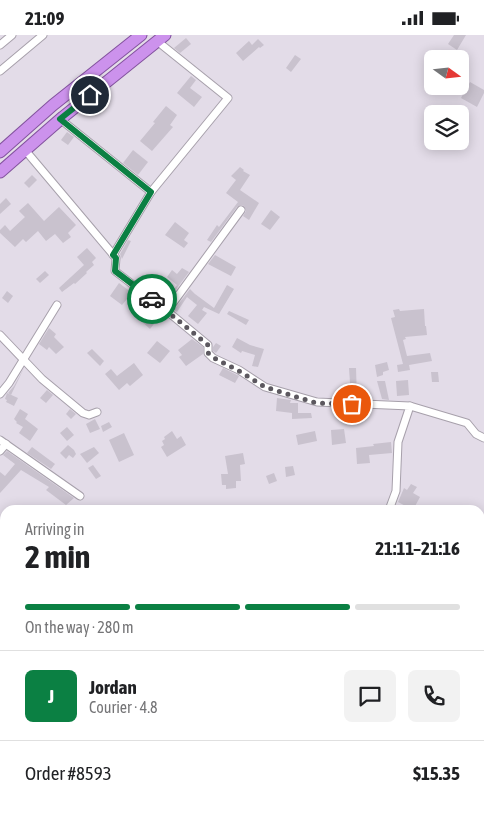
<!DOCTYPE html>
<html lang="en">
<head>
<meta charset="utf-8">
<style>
  :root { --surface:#fff; --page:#f2f2f2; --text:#202124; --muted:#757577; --line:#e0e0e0; --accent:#0b8043 }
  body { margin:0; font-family:"Asap Condensed",sans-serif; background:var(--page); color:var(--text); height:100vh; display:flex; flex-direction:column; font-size:19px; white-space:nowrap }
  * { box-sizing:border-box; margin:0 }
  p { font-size:16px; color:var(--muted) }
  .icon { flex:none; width:28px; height:28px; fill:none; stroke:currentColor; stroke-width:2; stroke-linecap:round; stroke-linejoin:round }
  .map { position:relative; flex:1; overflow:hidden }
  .sheet { position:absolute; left:0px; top:470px; width:485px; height:310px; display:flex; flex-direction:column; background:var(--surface); border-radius:15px 15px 0 0; box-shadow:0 2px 12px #0003 }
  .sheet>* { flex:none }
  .needle { width:32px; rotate:105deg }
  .controls { position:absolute; left:424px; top:15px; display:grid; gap:10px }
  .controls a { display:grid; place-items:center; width:45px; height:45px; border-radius:8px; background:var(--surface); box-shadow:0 2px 12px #0003; font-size:25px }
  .pin { position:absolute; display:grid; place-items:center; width:42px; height:42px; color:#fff; margin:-21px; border:2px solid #fff; border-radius:50%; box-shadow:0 1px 5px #0007 }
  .courier { position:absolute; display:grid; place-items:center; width:50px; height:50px; margin:-25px; border:4px solid #0b8043; border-radius:50%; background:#fff; color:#222; box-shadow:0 1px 6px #0007 }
  .headline em { font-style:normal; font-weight:700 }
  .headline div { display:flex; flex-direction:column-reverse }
  .headline { display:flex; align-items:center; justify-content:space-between; height:85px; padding:0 25px }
  h1 { font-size:32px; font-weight:700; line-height:38px }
  .bar { display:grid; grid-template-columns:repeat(4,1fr); gap:8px 5px; align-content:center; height:60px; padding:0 25px }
  .bar i { height:6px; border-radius:4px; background:var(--line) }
  .bar .on { background:var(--accent) }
  .bar p { grid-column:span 4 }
  .line { display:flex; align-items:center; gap:12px; padding:0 25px; border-top:1px solid var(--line) }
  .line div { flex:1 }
  .round { display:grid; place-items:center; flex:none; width:52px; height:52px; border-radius:8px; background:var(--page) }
  .status { display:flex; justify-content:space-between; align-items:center; height:35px; padding:0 25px; background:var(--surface); direction:ltr }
  .status svg { height:14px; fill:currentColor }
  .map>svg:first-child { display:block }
  .building { fill:#c9c2ce }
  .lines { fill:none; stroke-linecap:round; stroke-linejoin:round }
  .minor-casing { stroke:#a7a0ab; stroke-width:9 }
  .trunk-casing { stroke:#83539e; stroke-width:13 }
  .minor { stroke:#fff; stroke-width:7 }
  .trunk { stroke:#cc92ec; stroke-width:11 }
  .done { stroke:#5c585f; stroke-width:5; stroke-dasharray:0 9 }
  .route { stroke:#0b8043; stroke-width:6 }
</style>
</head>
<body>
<div class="status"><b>21:09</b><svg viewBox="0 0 49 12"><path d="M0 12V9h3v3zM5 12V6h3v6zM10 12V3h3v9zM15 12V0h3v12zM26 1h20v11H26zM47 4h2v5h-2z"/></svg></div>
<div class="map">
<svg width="484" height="780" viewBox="0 0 484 780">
  <rect width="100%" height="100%" fill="#e3dce8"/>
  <g class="building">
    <path d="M454,0H466L457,15L448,9Z"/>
    <path d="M186,3L191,9L180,18L174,13Z"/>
    <path d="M258,4L264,10L260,13L259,12L243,26L236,18L249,6L252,10Z"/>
    <path d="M295,20L301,24L291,37L286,33Z"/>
    <path d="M191,41L196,45L190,53L202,62L194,72L177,58Z"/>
    <path d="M470,47L484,55V58L477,72L461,63Z"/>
    <path d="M166,71L177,80L170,90L173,92L152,116L140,106L155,88L153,87Z"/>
    <path d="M67,97L74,102L68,110L61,105Z"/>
    <path d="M133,115L148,127L138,140L123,128Z"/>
    <path d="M240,132L244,135L243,136L250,140L240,155L259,168L249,185L243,181L246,176L244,171L241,170L237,172L211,207L207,205L217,190L219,192L238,167L226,158L236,145L231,141Z"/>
    <path d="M32,140L37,145L29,153L24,148Z"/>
    <path d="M6,163L11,169L0,179V169Z"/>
    <path d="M28,168L44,186L59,172L76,190L68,198L71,202L63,208L55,199L46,206L38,196L26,207L23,204L15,212L0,198V195L5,190L10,196L25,182L19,176Z"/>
    <path d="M271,175L280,182L270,195L261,189Z"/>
    <path d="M175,187L189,198L184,205L188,208L184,213L165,200Z"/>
    <path d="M128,205L131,206L122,224L120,219Z"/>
    <path d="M87,213L96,223L92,227L94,230L86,237L87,238L75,249L74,248L62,257L59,253L84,230L77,222Z"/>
    <path d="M215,220L236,232L231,241L208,229Z"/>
    <path d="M182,233L189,237L166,268L165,267L177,250L167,242L172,235L177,239Z"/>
    <path d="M45,236L49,240L40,248L36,244Z"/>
    <path d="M119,248L132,258L122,270L110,261Z"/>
    <path d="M227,250L234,254L219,279L204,272L202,275L207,278L198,289L188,281L197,270L187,262L177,277L174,275L190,254L195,259L214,273Z"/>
    <path d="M7,256L13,261L8,268L2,263Z"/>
    <path d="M149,272L160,281L150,294L139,284Z"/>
    <path d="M399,274L400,276L424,274L425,291H426L427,300L405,302L406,304L403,305L407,321L430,318L432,326L409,330L410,335L398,337L397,330L403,329L391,283L395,282L393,275Z"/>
    <path d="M229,276L249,285L246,290L227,279Z"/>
    <path d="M49,293L56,299L54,302L64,312L56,319L49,312L47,315L39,309Z"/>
    <path d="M237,303L250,310L264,314L258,332L252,331L255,320L242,316L241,318L232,312Z"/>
    <path d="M192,304L203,312V319L186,331L179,322L182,320L178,315Z"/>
    <path d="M157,306L170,316L160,328L147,318Z"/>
    <path d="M216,308L221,311L216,318L213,316V312Z"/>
    <path d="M92,314L104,326L100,331L87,318Z"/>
    <path d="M387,327L389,335L383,337V340L377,342L375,330Z"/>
    <path d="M134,328L143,340L130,351L127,348L119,355L105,339L111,334L117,341Z"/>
    <path d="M24,333L11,360L8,358L14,351Z"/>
    <path d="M223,333L239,341L235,348L219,340Z"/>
    <path d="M349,333H356L357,363H351Z"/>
    <path d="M431,337H438L439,347H432Z"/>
    <path d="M408,345L409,360L397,361L396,346Z"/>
    <path d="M377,346H385L389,365L382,364Z"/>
    <path d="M47,355L53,360L46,368L40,363Z"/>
    <path d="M7,358L18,363L14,371L6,367L7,365L5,364Z"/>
    <path d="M277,363L291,365L290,368H298V378H311L312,383L292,384V378L276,376Z"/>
    <path d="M20,374L28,379L25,384L38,394L30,406L19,398L23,392L16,388L17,387L14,384Z"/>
    <path d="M70,374L76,379L71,384L66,379Z"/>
    <path d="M95,384L100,394L90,398L86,389Z"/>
    <path d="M109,387L112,392L103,397L101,391Z"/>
    <path d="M67,392L74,400L67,406L60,398Z"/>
    <path d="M344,394L346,408L332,410L331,395Z"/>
    <path d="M172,396L177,404L181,401L186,410L167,422L161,412L164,410L162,406L165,404L164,402Z"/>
    <path d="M315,396L317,406L298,410L296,400Z"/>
    <path d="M124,398L134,420L119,427L109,405Z"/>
    <path d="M391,407L392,418L369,420L370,428L357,429L356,413L374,411L373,409Z"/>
    <path d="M68,410L74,415L76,419L73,423L69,420L66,424L60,418Z"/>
    <path d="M32,412L55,429L51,434L27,418Z"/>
    <path d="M94,412L99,418L87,428L80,419Z"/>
    <path d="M7,416L74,463L66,470L46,455L49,452L21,435L0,458V437L5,441L15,429L3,420Z"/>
    <path d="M243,418L245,429L240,430L241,446H236V453L226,454V450H222L221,439H228L225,421Z"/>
    <path d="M93,430L101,441L96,444L88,433Z"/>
    <path d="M293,431L295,440L286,442L285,432Z"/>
    <path d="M274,438L277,446L269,449L266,441Z"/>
    <path d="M411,449L417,452L413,458L420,462L413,475L398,467L404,453L407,455Z"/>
  </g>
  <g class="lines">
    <g class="minor-casing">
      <g id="minor">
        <path d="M0,10L12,0"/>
        <path d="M0,36L43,0"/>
        <path d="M60,84L151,157"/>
        <path d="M25,115L116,223L115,236L167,276L208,310V318L213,323L239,335L265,352L317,367L410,371L398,407L396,456L389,475"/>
        <path d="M113,220L151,157L228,63L157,6"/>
        <path d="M167,276L241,175"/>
        <path d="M0,300L42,344L83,378L89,380L97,377"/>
        <path d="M0,359L9,348L57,270"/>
        <path d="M410,371L467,388L476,399L484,403"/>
        <path d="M0,405L80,461"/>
        <path d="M0,416L6,409"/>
        <path d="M480,702L484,707"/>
      </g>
    </g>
    <g class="trunk-casing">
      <g id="trunk">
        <path d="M0,117L53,70L141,0"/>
        <path d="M0,137L63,82L165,0"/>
      </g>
    </g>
    <use href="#minor" class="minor"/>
    <use href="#trunk" class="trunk"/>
  </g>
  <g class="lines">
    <path class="done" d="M152,264L208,310V318L214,323L239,336L265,352L316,368L352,369"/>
    <path class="route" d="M90,60L60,84L151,157L113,220L116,223L115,236L152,264"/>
  </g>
</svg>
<div class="controls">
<a><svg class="needle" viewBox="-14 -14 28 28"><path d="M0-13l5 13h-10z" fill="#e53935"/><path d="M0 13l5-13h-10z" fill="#757577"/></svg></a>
<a><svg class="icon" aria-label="layers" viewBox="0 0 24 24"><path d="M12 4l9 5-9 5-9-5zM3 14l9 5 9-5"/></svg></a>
</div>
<div class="pin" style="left:352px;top:369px;background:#ea580c"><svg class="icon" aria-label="bag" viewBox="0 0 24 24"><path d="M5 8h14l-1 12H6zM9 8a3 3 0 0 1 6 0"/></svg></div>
<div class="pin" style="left:90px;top:60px;background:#1f2937"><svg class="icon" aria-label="home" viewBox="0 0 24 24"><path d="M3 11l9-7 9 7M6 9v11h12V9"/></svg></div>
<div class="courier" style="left:152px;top:264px"><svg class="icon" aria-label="car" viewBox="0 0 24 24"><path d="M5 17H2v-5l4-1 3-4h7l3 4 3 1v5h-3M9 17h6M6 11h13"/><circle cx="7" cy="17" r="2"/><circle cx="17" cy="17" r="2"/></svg></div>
<section class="sheet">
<div class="headline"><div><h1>2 min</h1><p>Arriving in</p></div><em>21:11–21:16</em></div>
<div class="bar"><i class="on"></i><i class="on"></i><i class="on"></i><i></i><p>On the way · 280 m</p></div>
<div class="line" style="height:90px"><b class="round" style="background:var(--accent);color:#fff">J</b><div><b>Jordan</b><p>Courier · 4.8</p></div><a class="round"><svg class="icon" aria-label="chat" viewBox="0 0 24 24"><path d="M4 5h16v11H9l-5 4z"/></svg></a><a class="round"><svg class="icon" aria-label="phone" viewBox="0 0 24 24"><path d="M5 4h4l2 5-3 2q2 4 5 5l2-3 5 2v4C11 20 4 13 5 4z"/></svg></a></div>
<div class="line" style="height:65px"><div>Order #8593</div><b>$15.35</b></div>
</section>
</div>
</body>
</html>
